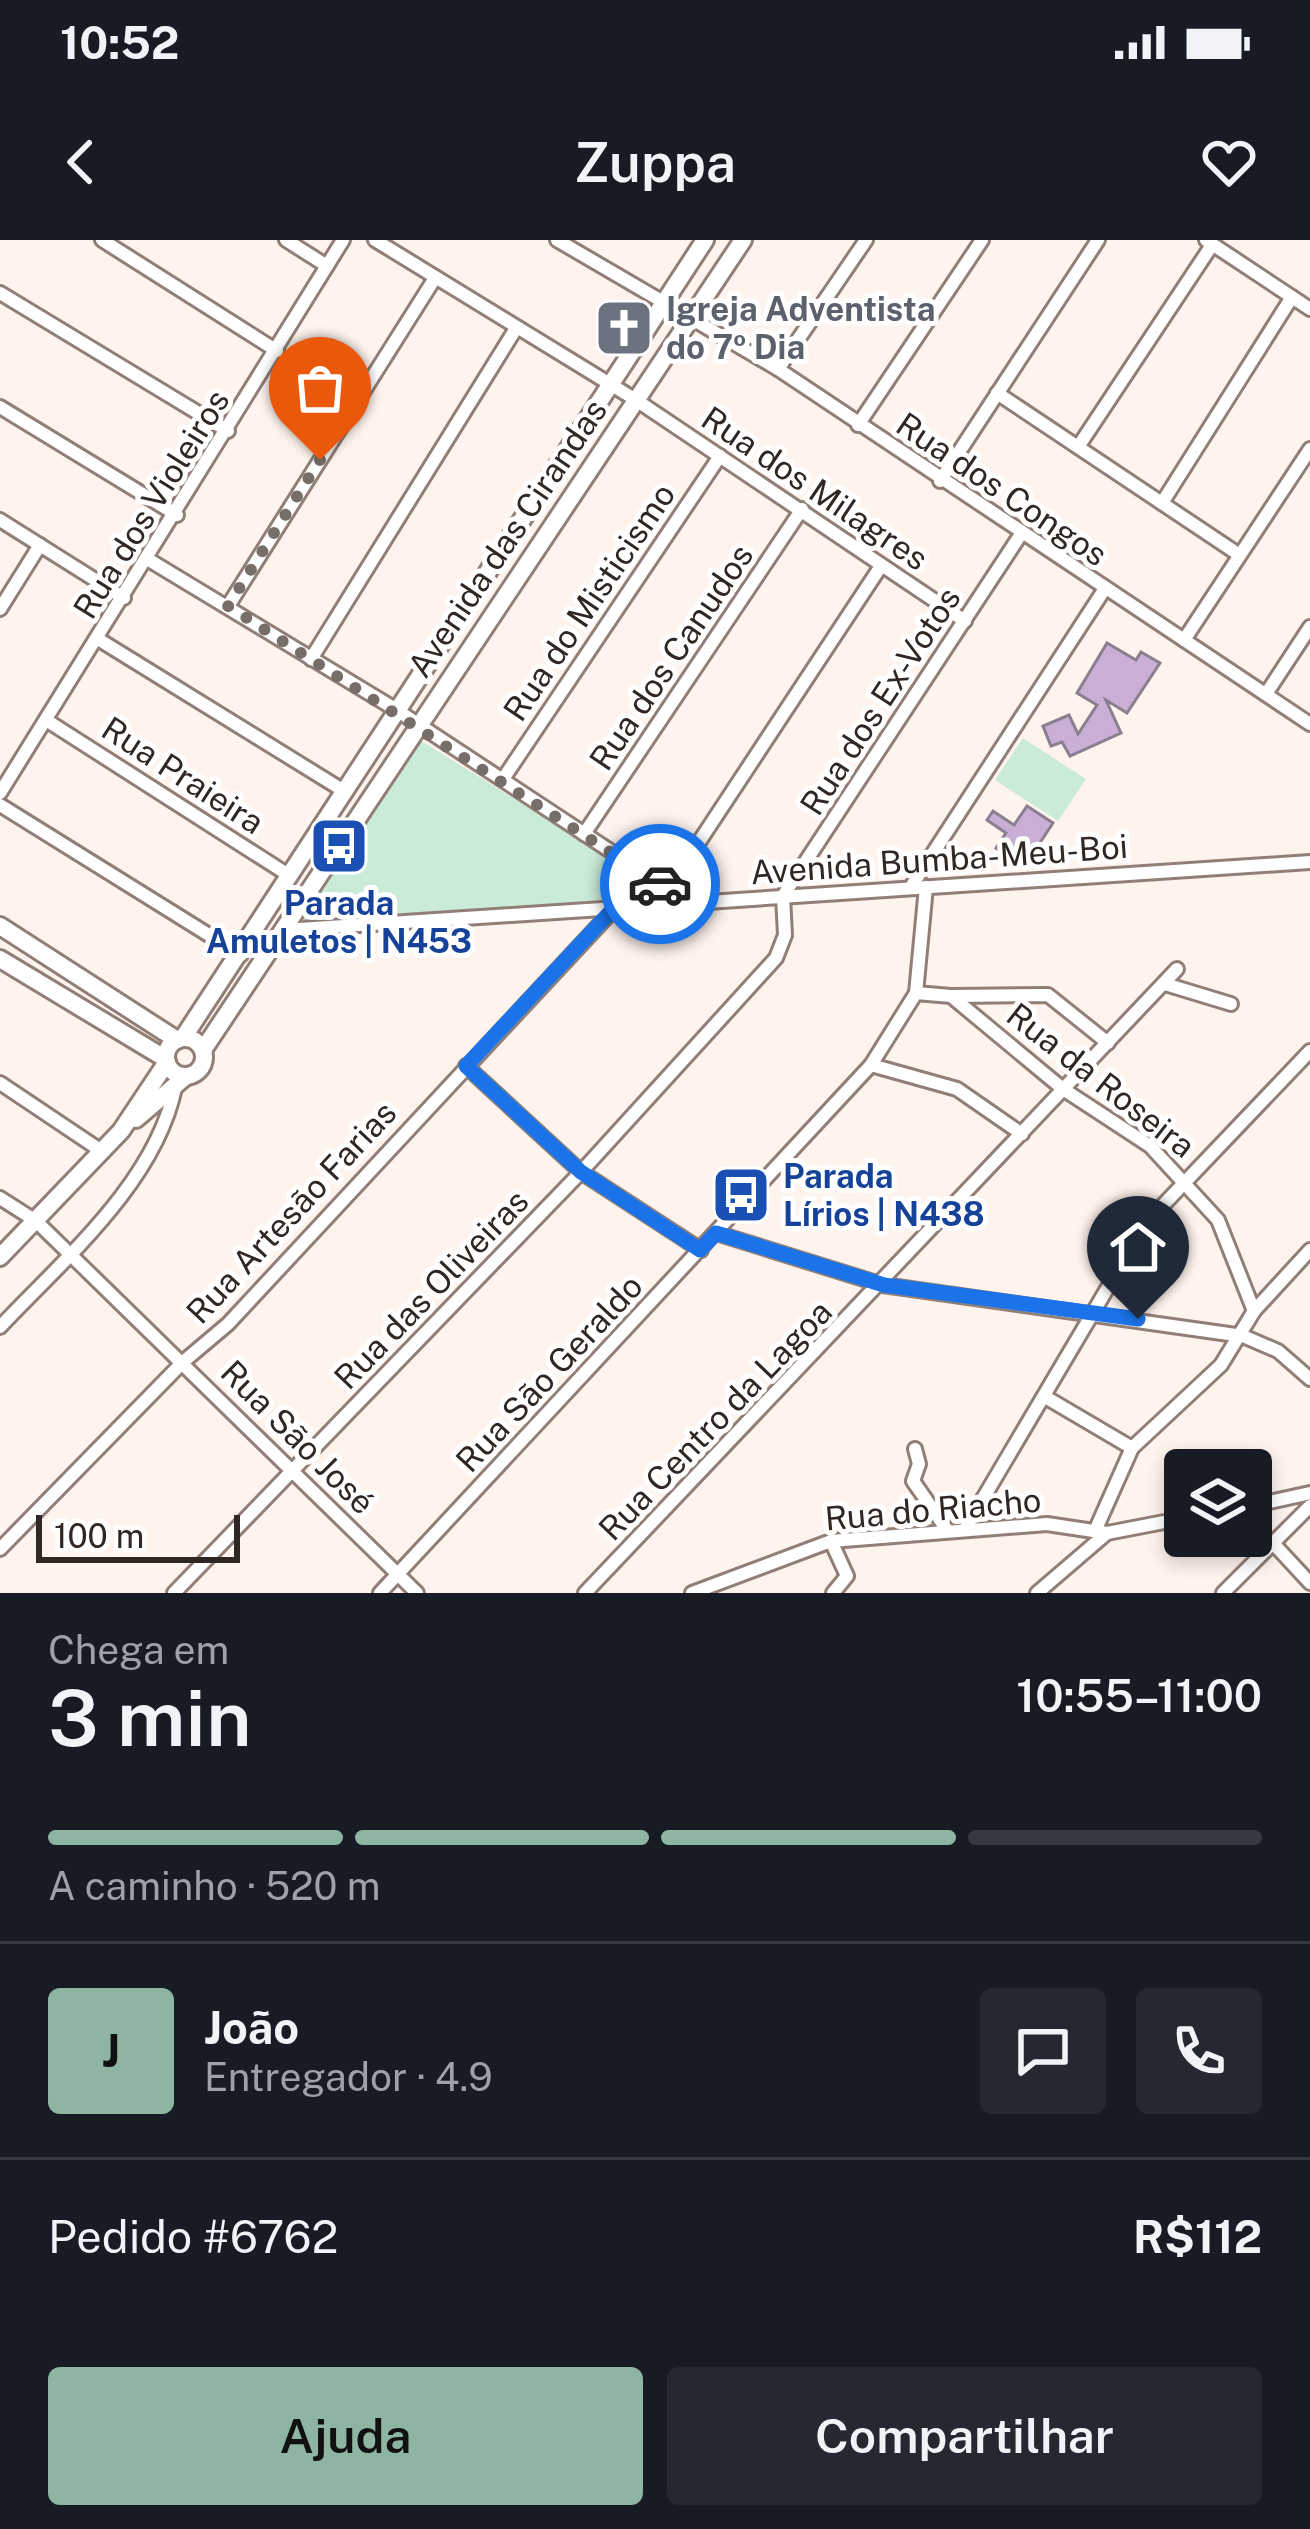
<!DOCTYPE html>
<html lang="pt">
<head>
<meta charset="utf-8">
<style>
  :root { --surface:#171b24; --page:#242831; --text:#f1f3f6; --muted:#9ea1a6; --line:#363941; --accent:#8db5a2 }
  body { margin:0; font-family:"Public Sans",sans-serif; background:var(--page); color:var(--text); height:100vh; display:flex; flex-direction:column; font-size:45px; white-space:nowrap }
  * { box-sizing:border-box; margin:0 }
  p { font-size:39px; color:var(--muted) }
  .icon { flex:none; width:66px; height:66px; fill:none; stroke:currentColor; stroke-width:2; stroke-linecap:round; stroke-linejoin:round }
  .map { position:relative; height:1353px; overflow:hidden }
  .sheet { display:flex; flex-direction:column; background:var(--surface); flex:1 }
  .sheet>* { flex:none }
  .controls { position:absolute; left:1164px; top:1209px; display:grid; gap:24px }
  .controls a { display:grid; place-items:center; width:108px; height:108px; border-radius:12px; background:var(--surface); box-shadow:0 6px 18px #0003; font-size:60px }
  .scale { position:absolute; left:36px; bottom:30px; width:204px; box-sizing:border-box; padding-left:12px; border:6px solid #2e2723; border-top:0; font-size:33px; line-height:42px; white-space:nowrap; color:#2e2723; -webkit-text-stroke:9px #fff; paint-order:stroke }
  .pin { position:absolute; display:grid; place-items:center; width:102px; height:102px; color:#fff; margin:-123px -51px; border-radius:50% 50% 50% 0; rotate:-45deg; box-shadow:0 0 12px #0007 }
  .pin .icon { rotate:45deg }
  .courier { position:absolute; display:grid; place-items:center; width:120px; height:120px; margin:-60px; border:9px solid #1a73e8; border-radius:50%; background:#fff; color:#222; box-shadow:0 3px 15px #0007 }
  .head em { font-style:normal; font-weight:600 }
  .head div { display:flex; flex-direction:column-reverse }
  .head { display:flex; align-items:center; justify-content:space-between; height:204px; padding:0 48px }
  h1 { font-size:78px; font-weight:600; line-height:90px }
  .bar { display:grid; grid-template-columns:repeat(4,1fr); gap:18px 12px; align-content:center; height:144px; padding:0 48px }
  .bar i { height:15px; border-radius:9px; background:var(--line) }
  .bar .active { background:var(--accent) }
  .bar p { grid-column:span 4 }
  .line { display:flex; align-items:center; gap:30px; padding:0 48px; border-top:3px solid var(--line) }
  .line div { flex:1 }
  .round { display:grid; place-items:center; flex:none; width:126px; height:126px; border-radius:12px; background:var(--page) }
  .primary-button { display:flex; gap:24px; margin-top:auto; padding:24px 48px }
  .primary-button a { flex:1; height:138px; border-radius:12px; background:var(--accent); color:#111; font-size:48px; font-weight:600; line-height:138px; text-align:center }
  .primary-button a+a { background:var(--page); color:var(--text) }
  .status { display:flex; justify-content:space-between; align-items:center; height:84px; padding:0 60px; background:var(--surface); direction:ltr }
  .status svg { height:33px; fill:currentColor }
  header { display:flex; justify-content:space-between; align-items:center; height:156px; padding:0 48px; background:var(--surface); font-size:54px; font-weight:600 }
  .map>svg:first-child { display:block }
  .green { fill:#c9ebd8 }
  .building { fill:#c9afd6; stroke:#897f8e; stroke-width:3 }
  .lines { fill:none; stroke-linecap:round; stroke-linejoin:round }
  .street-casing { stroke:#917f77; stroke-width:18 }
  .secondary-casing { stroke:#917f77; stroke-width:22 }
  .street { stroke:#fff; stroke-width:12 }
  .secondary { stroke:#fff; stroke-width:16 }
  .done { stroke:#776e6a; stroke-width:12; stroke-dasharray:0 21.6 }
  .route { stroke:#1a73e8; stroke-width:15 }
  .labels { text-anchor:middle; stroke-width:10; stroke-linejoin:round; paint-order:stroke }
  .worship-label { font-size:33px; font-weight:bold; fill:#5b616d; stroke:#fff; text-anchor:start }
  .street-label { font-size:33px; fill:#2e2723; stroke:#fff }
  .transit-label { font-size:33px; font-weight:bold; fill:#164399; stroke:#fff }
</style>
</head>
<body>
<div class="status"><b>10:52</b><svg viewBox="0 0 49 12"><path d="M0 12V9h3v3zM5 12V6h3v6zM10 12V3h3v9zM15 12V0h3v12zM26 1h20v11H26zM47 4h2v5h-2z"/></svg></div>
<header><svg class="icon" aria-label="back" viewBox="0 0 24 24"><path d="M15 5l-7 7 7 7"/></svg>Zuppa<svg class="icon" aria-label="heart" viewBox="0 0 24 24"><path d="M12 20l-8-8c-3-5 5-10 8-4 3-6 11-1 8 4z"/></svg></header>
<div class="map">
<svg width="1310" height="1353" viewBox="0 0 1310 1353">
  <rect width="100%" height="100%" fill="#fff3ed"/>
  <g class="green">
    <path d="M1023,498L1086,539L1058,581L995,540Z"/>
    <path d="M420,500L637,635L625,662L303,680Z"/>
  </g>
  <g class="building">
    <path d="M1107,403L1136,420L1141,412L1160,423L1127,473L1106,460L1121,493L1070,516L1062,502L1051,506L1043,486L1069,475L1078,494L1097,465L1077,453Z"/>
    <path d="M1027,566L1053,583L1024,627L996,608L1006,593L987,580L993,571L1014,585Z"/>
  </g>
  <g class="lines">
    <g class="street-casing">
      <g id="street">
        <path d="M102,0L277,111"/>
        <path d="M286,0L327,26"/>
        <path d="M375,0L636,160L965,381"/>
        <path d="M557,0L778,129L1310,484"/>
        <path d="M1206,0L1310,69"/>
        <path d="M0,53L228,191"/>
        <path d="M778,129L866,0"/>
        <path d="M997,153L1238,314"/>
        <path d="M0,167L177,275"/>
        <path d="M858,185L982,0"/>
        <path d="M1078,207L1212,5"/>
        <path d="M940,241L1098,0"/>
        <path d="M1162,263L1292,57"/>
        <path d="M0,280L124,358"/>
        <path d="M149,320L395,469L668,649"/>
        <path d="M228,366L435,38"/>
        <path d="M0,369L40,305"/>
        <path d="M98,399L344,551"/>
        <path d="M1184,400L1310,209"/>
        <path d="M311,419L515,90"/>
        <path d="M1266,454L1310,387"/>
        <path d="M46,480L290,636"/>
        <path d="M503,539L720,216"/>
        <path d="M0,553L343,0"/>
        <path d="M0,565L241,715"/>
        <path d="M584,594L802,269"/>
        <path d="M911,647L1104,350"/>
        <path d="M669,657L668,649L881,326"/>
        <path d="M284,690L1310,622"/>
        <path d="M1165,744L1231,764"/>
        <path d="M916,753L951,756L1063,849L1150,906L1218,980L1254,1071"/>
        <path d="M952,756L1048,755L1108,803"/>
        <path d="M871,825L957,849L1022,894"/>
        <path d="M466,826L581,932L701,1010"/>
        <path d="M0,843L103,912"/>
        <path d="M0,958L36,981L417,1353"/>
        <path d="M716,993L883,1045L1243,1096L1278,1111L1310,1139"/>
        <path d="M0,1087C64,1019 155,943 175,848"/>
        <path d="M1047,1158L1132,1208"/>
        <path d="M915,1209L919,1224L913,1241L947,1290"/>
        <path d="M1251,1266L1310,1253"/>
        <path d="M965,1289L1146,983L1310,811"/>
        <path d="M1095,1291L1132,1208L1221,1125L1254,1071L1310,1010"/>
        <path d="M831,1301L847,1336L833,1353"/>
        <path d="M1272,1302L1310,1343"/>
        <path d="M0,1309L183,1122L228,1084L615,668"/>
        <path d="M174,1353L581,932L776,718L785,695L783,656L1021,294"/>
        <path d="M380,1353L871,825L916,753L926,647"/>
        <path d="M585,1353L1177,729"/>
        <path d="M692,1353L831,1301L1047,1284L1107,1293L1185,1278"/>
        <path d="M1037,1353L1107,1293"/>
        <path d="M1223,1353L1310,1266"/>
      </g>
    </g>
    <g class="secondary-casing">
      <g id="secondary">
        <path d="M0,686L177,800"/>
        <path d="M0,719L166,819"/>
        <circle cx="185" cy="817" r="19"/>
        <path d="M183,798L705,0"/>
        <path d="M203,810L743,0"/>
        <path d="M136,879L185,837"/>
        <path d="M0,1017L121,891L167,822"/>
      </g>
    </g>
    <use href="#street" class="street"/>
    <use href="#secondary" class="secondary"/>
  </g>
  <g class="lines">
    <path class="done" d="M320,220L228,366L660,644"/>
    <path class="route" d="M660,644L668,649L670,664L615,667L466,826L581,932L700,1010L716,993L884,1045L1138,1079"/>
  </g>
  <defs>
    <g id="church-square" transform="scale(3)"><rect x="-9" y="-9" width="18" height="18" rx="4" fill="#6b7280" stroke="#fff"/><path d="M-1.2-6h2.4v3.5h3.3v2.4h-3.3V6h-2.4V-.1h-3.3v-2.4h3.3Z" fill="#fff"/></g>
    <g id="bus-square" transform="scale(3)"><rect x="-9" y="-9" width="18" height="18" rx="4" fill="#1a4fb4" stroke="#fff"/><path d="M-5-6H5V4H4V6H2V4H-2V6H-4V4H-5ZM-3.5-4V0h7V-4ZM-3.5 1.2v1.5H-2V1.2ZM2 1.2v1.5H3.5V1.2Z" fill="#fff"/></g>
  </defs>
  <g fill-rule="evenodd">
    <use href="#church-square" x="624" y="88"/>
    <use href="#bus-square" x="339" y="606"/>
    <use href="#bus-square" x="741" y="955"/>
  </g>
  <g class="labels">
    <g class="worship-label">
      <text x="666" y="81">Igreja Adventista<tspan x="666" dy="38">do 7º Dia</tspan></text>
    </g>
    <g class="street-label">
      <text transform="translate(815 248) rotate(34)" y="12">Rua dos Milagres</text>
      <text transform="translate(1002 249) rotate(34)" y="12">Rua dos Congos</text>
      <text transform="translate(151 264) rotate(-58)" y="12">Rua dos Violeiros</text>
      <text transform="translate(507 298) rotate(-56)" y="12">Avenida das Cirandas</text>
      <text transform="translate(589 362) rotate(-56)" y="12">Rua do Misticismo</text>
      <text transform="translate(671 417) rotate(-56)" y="12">Rua dos Canudos</text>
      <text transform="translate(880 461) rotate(-57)" y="12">Rua dos Ex-Votos</text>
      <text transform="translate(183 535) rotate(33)" y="12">Rua Praieira</text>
      <text transform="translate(939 619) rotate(-4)" y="12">Avenida Bumba-Meu-Boi</text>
      <text transform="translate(1101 840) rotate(38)" y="12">Rua da Roseira</text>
      <text transform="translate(291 972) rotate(-47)" y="12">Rua Artesão Farias</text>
      <text transform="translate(431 1049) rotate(-46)" y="12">Rua das Oliveiras</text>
      <text transform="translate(549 1133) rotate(-47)" y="12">Rua São Geraldo</text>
      <text transform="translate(715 1180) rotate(-46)" y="12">Rua Centro da Lagoa</text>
      <text transform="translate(298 1197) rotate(45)" y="12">Rua São José</text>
      <text transform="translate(933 1269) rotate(-5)" y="12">Rua do Riacho</text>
    </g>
    <g class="transit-label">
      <text x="339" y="675">Parada<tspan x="339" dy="38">Amuletos | N453</tspan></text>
      <text x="783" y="948" text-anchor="start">Parada<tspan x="783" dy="38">Lírios | N438</tspan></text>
    </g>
  </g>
</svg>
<div class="controls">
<a><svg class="icon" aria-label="layers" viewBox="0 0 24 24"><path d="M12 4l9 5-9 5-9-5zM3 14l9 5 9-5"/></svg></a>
</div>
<div class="scale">100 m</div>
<div class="pin" style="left:320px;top:220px;background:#ea580c"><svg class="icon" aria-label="bag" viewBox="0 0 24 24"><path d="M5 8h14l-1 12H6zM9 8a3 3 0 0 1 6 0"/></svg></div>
<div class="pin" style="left:1138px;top:1079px;background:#1f2937"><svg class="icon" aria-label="home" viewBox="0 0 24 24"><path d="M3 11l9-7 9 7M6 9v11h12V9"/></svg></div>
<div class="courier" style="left:660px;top:644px"><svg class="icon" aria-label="car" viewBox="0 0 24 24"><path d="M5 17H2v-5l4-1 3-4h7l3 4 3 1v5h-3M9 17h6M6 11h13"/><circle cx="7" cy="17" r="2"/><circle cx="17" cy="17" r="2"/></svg></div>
</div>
<section class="sheet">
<div class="head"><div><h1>3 min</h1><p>Chega em</p></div><em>10:55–11:00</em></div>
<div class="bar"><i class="active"></i><i class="active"></i><i class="active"></i><i></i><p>A caminho · 520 m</p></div>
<div class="line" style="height:216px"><b class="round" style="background:var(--accent);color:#111">J</b><div><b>João</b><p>Entregador · 4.9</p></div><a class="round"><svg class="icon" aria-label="chat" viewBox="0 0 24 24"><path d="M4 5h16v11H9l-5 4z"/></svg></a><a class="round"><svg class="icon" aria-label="phone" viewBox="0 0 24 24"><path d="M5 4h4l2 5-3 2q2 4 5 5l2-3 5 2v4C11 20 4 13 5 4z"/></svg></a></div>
<div class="line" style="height:156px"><div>Pedido #6762</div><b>R$112</b></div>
<div class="primary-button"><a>Ajuda</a><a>Compartilhar</a></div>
</section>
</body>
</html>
